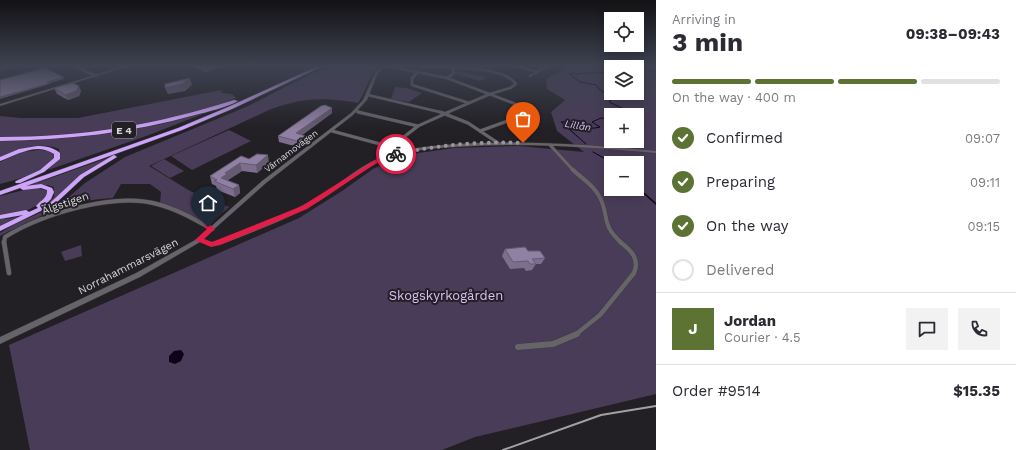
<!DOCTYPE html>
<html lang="en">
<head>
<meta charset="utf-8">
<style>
  :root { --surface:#fff; --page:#f2f2f3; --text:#2b2b33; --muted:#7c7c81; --line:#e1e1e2; --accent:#5d7333 }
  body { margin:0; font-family:"Work Sans",sans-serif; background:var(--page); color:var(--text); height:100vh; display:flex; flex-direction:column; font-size:15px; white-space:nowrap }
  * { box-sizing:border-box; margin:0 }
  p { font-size:13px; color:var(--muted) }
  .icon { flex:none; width:22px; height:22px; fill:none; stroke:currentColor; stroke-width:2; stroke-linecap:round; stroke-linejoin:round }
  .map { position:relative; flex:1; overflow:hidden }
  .panel { display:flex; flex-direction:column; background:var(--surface); width:360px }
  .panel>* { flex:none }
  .buttons { position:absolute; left:604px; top:12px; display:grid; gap:8px }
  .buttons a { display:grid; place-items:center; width:40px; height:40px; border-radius:0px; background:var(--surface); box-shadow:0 2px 10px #0003; font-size:20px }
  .pin { position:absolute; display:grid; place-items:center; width:34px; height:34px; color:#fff; margin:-41px -17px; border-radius:50% 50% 50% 0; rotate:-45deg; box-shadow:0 0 4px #0007 }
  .pin .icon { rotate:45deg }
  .courier { position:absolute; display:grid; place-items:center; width:40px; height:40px; margin:-20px; border:3px solid #e11d48; border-radius:50%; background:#fff; color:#222; box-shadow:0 1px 5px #0007 }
  .overview em { font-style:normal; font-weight:700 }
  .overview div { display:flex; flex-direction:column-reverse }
  .overview { display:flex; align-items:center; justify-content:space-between; height:68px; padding:0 16px }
  h1 { font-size:26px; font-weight:700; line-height:30px }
  .bar { display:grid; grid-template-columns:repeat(4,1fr); gap:6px 4px; align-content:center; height:48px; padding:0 16px }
  .bar i { height:5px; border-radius:3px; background:var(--line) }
  .bar .selected { background:var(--accent) }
  .bar p { grid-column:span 4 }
  .line { display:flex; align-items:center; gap:10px; padding:0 16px; border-top:1px solid var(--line) }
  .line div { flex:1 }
  .round { display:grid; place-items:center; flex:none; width:42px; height:42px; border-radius:0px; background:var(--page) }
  ol { padding:0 16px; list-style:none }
  li { display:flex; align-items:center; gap:12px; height:44px }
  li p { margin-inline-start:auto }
  li .icon { padding:4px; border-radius:50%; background:var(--accent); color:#fff; stroke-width:4 }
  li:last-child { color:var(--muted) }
  li i { width:22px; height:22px; border:2px solid var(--line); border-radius:50% }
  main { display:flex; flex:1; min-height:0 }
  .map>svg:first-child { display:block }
  .green { fill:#493c58; fill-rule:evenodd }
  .water { fill:#0e021a }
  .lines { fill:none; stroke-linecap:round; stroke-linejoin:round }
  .stream-far1 { stroke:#0e021a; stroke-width:1 }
  .stream { stroke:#0e021a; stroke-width:1.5 }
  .street-far4-casing { stroke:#3d3b3f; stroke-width:3 }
  .street-far3-casing { stroke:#3d3b3f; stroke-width:3.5 }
  .street-far2-casing { stroke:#3d3b3f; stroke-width:5 }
  .street-far1-casing { stroke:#3d3b3f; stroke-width:5.5 }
  .street-casing { stroke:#3d3b3f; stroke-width:7 }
  .secondary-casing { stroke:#3d3b3f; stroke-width:0.5 }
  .highway-casing { stroke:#3d3b3f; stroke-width:1 }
  .street-far4 { stroke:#666369; stroke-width:2.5 }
  .street-far3 { stroke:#666369; stroke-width:3 }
  .street-far2 { stroke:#666369; stroke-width:4 }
  .street-far1 { stroke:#666369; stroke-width:4.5 }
  .street { stroke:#666369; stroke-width:6 }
  .secondary { fill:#666369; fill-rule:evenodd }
  .highway { fill:#cea4fb; fill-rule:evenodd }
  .rail { stroke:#a2a1a4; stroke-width:2 }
  .wall { fill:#7c6e8c }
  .shaded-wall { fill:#655a72 }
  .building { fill:#9080a3; stroke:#655a72 }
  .route { fill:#e11d48 }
  .done { stroke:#98969a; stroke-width:4; stroke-dasharray:0 7.2 }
  .labels { text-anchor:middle; stroke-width:4; stroke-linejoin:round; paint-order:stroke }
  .far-street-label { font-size:9px; fill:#d7d6d9; stroke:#222025 }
  .far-water-label { font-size:10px; font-style:italic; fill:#dfc4fe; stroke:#222025 }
  .shield { fill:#222025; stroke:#a19fa3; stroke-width:1 }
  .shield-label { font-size:10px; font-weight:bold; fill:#d7d6d9 }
  .street-label { font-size:11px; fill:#d7d6d9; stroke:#222025 }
  .near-park-label { font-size:13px; fill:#dabff9; stroke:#222025 }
</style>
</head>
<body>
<main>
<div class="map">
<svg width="656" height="450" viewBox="0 0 656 450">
  <rect width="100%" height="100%" fill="#222025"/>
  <g class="green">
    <path d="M333,66H379C368,76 366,92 358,103C323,97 304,98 271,109L149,166L190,191L229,207L209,225L183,211L160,204L161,192L150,184H121L113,198C73,199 35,218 0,236V233L15,224L62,203L85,183L125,157L246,107L313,73Z"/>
    <path d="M567,66H656V394L475,437L442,450H30L9,345L299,218L342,191L373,169L404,155L454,148L519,146L584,152L557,131L551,112L565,100L547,89L546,79L569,67ZM611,67H637V93H611ZM611,115H637V141H611ZM611,163H637V189H611Z"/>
    <path d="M457,71L488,77L480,81L456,74Z"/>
    <path d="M395,87L407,88L422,93L409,102L391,99Z"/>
    <path d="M221,90L222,93L232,94L236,98C187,119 129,130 76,135C51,138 25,137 0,137V116L21,118H78Z"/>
    <path d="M210,111L149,135L48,170L60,157L59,149C41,141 17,149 0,158V141C71,140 142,132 210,111Z"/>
    <path d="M229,130L251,141L192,170L171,156Z"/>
    <path d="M39,150L50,151L55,156C49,172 15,180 0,184V162L23,152Z"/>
    <path d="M119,154L86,172L49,205L0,227V219C19,219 42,211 54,197V187L48,185H31Z"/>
    <path d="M164,159L184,171L170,178L151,166Z"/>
    <path d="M32,188L46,190L50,193C33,211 24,213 0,215V196Z"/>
    <path d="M81,245L82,256L65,261L61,252Z"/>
  </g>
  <path class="water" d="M181,350L184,354L181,361L175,364L169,362V356L174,351Z"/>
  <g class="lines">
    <g class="stream-far1">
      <path d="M631,66L633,67"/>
      <path d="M649,66L656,69"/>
      <path d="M637,68L656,72"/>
      <path d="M611,72L569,74L580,82L596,85L600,90L614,98L609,102L628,111L622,115"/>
      <path d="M586,144L561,122C575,119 585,132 600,127L592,122L601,118L611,119"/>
      <path d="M593,152L613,163"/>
    </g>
    <path class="stream" d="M637,187L656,204"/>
    <g class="street-far4-casing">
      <g id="street-far4">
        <path d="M74,66L96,76"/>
        <path d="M388,66L447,78L526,108L521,113"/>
        <path d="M420,66C443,69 502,64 516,84L510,88L490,94L446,113"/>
        <path d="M517,66L537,72"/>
        <path d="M0,69L9,66"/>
        <path d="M418,72L412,78V85L469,103"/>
        <path d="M530,76L548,66"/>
        <path d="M447,78L454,73L452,67"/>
        <path d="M368,95L444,113"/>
        <path d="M356,111L362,113"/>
      </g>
    </g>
    <g class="street-far3-casing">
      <g id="street-far3">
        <path d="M358,112L418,126"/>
        <path d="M440,112L468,123L498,143"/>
        <path d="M332,131L391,147"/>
        <path d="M480,131L513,119L522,112"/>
        <path d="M550,145L573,170"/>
        <path d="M400,153L391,147L418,126L449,112"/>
      </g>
    </g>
    <g class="street-far2-casing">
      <g id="street-far2">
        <path d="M572,169C581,178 593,184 599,196C610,215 600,225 622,243"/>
        <path d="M4,243L5,237C42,214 114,192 157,204C177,209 194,219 212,229"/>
      </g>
    </g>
    <g class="street-far1-casing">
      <g id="street-far1">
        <path d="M4,242L9,273"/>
        <path d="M575,335L600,315L634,273C640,259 631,250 620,242"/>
      </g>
    </g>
    <g class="street-casing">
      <path id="street" d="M518,347L553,344L577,334"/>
    </g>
    <g class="secondary-casing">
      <g id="secondary">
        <path d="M124,66H129L0,106V104Z"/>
        <path d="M381,66H384L377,75L367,100L353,115L266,183L203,239L211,242L219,241C252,228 286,216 316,198C340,185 359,165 385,156C408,147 433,146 457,144C523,140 590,144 656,151V153C589,147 523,142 456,147C433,148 410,150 388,158C362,168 342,187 319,201C288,219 255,231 222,244L211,246L200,242L140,277L0,344V337L136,273L197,239L262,181L351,113L363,100L374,75Z"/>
      </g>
    </g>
    <g class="highway-casing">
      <g id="highway">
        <path d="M318,66H323L232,109L182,130L26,186L41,184L52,188L54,192L51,199L46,204L51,202L80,175L112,156L114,155L117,157L84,177L55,204L0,231V226L23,215L0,219V215L26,210L29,212L38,208L36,206C40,201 48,198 47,190L41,188L23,190L20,188L0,195V191L178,128L228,107Z"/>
        <path d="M234,100L238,101C228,107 207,112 195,115C131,133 66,140 0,141V137C84,137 155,125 234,100Z"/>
        <path d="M37,146C45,146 53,147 60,153V159L44,172L20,183H16L15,182L16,181L40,170L54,158V154C36,142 18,155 0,161V157L19,149Z"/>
      </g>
    </g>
    <use href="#street-far4" class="street-far4"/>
    <use href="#street-far3" class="street-far3"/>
    <use href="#street-far2" class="street-far2"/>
    <use href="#street-far1" class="street-far1"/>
    <use href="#street" class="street"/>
    <use href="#secondary" class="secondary"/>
    <use href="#highway" class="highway"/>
    <path class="rail" d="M503,450L601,415L656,406"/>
  </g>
  <g class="wall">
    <path d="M191,66H221L206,72Z"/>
    <path d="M54,88L81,91L79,96L68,100L57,94Z"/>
    <path d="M332,108V113L302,135L305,136V142L298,147L279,142L278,136Z"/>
    <path d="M241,156L249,159L269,163L257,173L242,171L228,180V181L239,185L240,193L235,197L217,190L216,186L212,184L210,176Z"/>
    <path d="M505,249L528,251L545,258L541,264H536L532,270L526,271L524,268L510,269L502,256Z"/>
  </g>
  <g class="shaded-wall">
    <path d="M207,66H221L206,72L205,67Z"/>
    <path d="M63,77L64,79L50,83V84L0,99V97Z"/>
    <path d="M190,78L192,85L185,91L168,94L165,88Z"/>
    <path d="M79,86L81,91L79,96L68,100L65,95Z"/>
    <path d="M332,108V113L297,139L296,133Z"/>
    <path d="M305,136V142L298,147L297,141Z"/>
    <path d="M268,155L269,163L257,173L256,165Z"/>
    <path d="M240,163L242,171L228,180L229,182L221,178L225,173Z"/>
    <path d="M239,185L240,193L235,197L233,189Z"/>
  </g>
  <g class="building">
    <path d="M45,68L63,77L47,82L50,83L0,97V80Z"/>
    <path d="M190,78L183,84L165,88V84Z"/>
    <path d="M73,83L79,86L76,91L65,95L54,88Z"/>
    <path d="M325,105L332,108L296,133L305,136L297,141L278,136L321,106Z"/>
    <path d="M257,154L268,155L256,165L240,163L225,173L227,174L221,178L239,185L233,189L214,181L217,180L210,176L241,156L249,159Z"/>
    <path d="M525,247L528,251H540L545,258L532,259L536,264H530L528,261L513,262L505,249Z"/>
  </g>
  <linearGradient id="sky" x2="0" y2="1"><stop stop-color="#131214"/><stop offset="0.51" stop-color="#3e4251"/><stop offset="1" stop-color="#3e4251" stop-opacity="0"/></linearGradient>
  <rect width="656" height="129" fill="url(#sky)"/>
  <path class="route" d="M394,153L399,154L378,162L307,209L220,245L211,247L195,240L207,229L204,227L205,225H210L215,229L204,239L212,242L302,206L375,160Z"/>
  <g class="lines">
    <path class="done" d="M396,154C438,145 481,141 523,143"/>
  </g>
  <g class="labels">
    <g class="far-street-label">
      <text transform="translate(291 151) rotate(-37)" y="3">Värnamovägen</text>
    </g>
    <g class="far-water-label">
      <text transform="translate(578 125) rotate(9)" y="4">Lillån</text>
    </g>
    <rect class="shield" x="112" y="122" width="24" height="16" rx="3"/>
    <g class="shield-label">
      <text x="124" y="134">E 4</text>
    </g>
    <g class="street-label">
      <text transform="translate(65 203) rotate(-19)" y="4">Älgstigen</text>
      <text transform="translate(128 266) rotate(-27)" y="4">Norrahammarsvägen</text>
    </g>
    <g class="near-park-label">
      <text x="446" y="300">Skogskyrkogården</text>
    </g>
  </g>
</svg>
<div class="buttons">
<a><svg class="icon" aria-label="locate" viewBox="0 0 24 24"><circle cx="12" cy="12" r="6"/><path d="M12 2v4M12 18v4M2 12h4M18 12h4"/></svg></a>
<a><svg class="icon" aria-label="layers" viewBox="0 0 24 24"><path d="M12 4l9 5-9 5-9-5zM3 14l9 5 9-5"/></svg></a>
<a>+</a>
<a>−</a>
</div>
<div class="pin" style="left:523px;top:143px;background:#ea580c"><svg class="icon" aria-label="bag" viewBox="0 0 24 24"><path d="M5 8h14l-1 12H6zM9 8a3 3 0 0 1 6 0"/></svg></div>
<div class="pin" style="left:208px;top:227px;background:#1f2937"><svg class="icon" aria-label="home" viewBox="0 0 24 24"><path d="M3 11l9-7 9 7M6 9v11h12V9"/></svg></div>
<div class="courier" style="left:396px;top:154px"><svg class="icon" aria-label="bike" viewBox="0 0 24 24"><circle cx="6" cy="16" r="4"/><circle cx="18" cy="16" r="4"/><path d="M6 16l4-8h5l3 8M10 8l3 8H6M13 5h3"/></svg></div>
</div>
<section class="panel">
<div class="overview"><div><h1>3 min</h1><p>Arriving in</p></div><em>09:38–09:43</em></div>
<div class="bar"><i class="selected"></i><i class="selected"></i><i class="selected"></i><i></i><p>On the way · 400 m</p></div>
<ol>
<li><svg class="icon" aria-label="check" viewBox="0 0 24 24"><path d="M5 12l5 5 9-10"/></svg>Confirmed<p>09:07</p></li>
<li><svg class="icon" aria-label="check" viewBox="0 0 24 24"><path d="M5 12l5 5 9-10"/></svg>Preparing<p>09:11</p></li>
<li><svg class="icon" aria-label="check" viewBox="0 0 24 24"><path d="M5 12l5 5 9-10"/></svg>On the way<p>09:15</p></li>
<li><i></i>Delivered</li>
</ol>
<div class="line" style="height:72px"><b class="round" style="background:var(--accent);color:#fff">J</b><div><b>Jordan</b><p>Courier · 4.5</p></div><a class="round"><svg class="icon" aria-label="chat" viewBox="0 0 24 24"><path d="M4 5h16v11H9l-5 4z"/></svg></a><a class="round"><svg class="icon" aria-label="phone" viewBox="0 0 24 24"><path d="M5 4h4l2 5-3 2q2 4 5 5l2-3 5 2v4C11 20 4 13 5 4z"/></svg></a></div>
<div class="line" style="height:52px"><div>Order #9514</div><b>$15.35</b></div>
</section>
</main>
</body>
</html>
